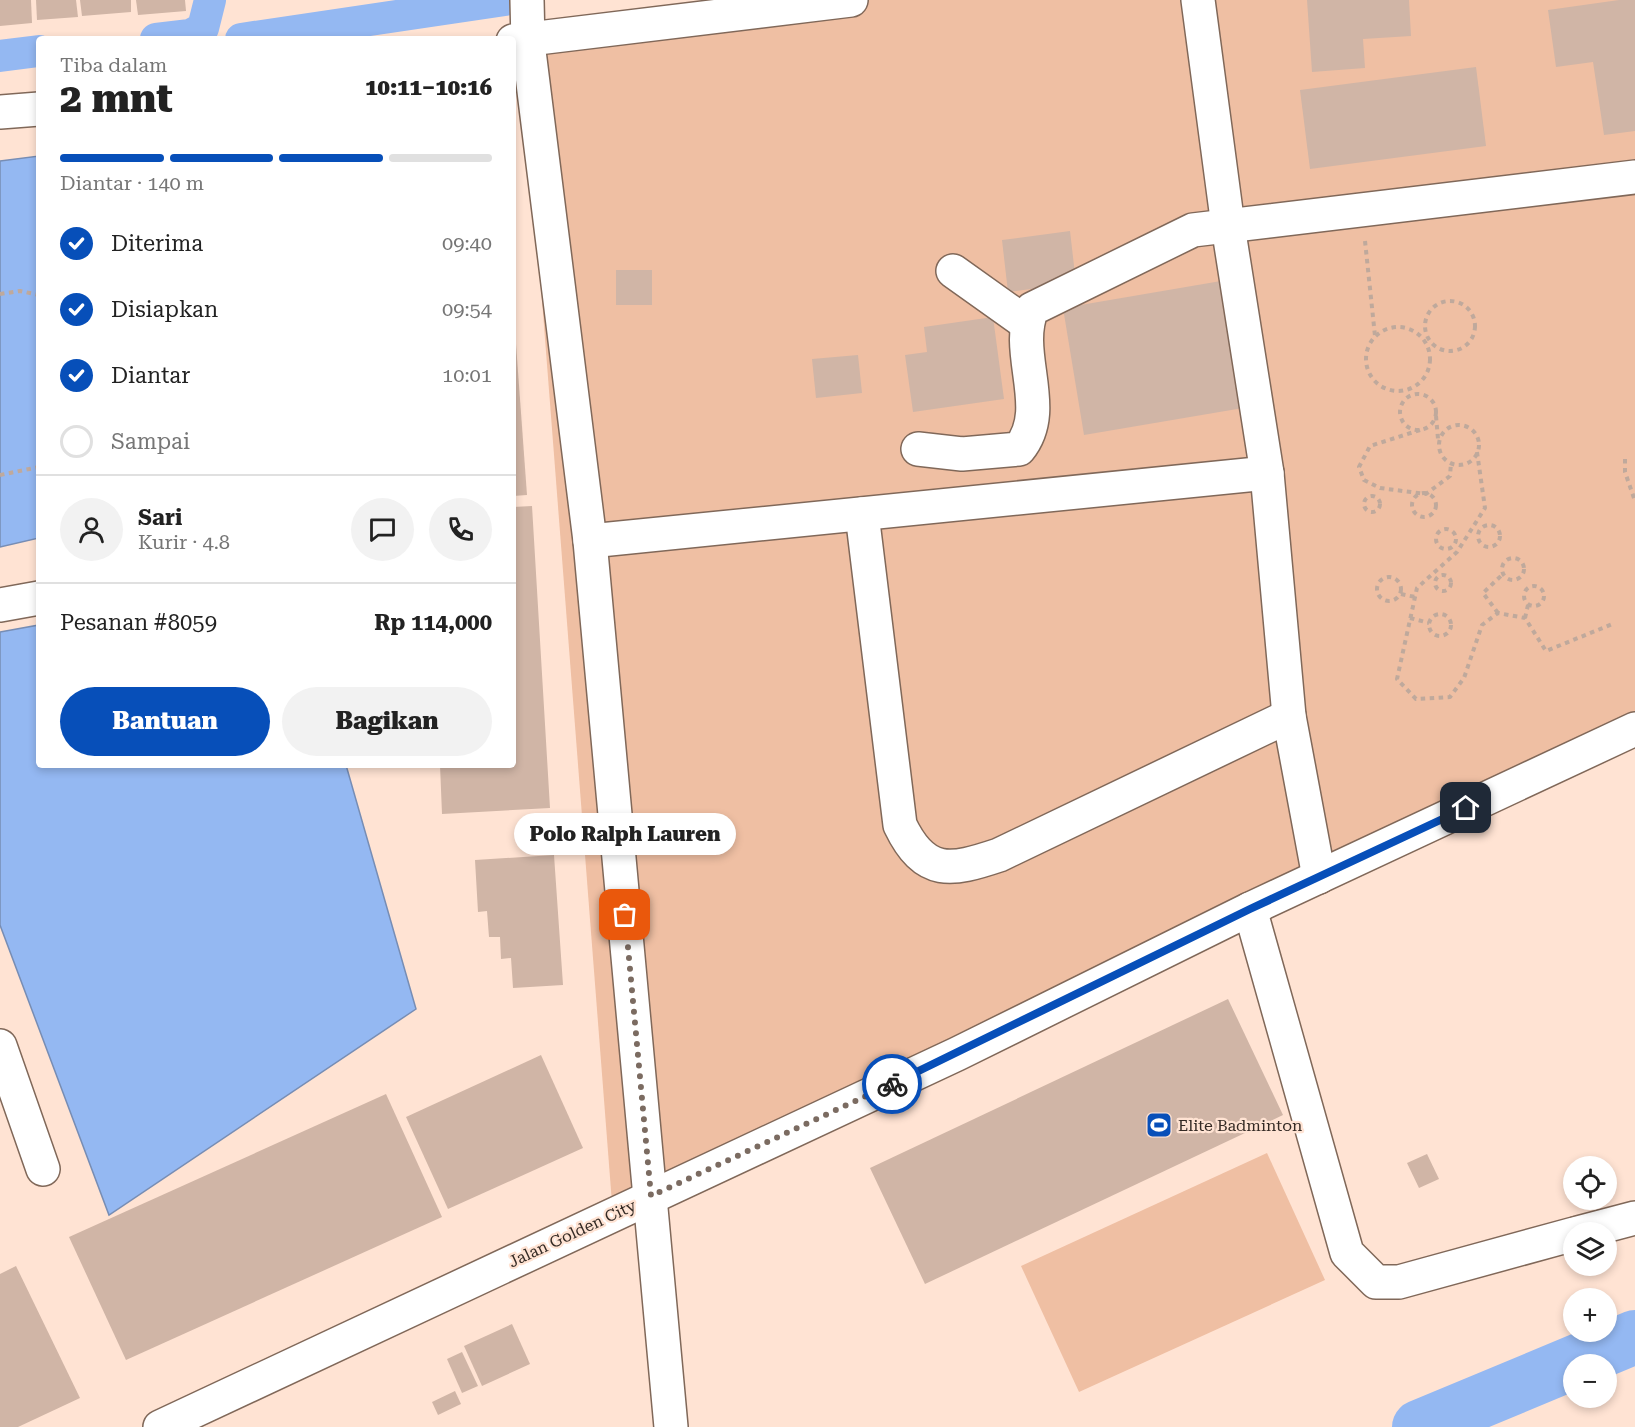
<!DOCTYPE html>
<html lang="id">
<head>
<meta charset="utf-8">
<style>
  :root { --surface:#fff; --page:#f2f2f2; --text:#222; --muted:#767676; --line:#e0e0e0; --accent:#074fb9 }
  body { margin:0; font-family:"Roboto Serif",serif; background:var(--page); color:var(--text); height:100vh; display:flex; flex-direction:column; font-size:22px; white-space:nowrap }
  * { box-sizing:border-box; margin:0 }
  p { font-size:20px; color:var(--muted) }
  .icon { flex:none; width:33px; height:33px; fill:none; stroke:currentColor; stroke-width:2; stroke-linecap:round; stroke-linejoin:round }
  .map { position:relative; flex:1; overflow:hidden }
  .details { position:absolute; left:36px; top:36px; width:480px; height:732px; display:flex; flex-direction:column; background:var(--surface); border-radius:6px; box-shadow:0 3px 9px #0003 }
  .details>* { flex:none }
  .tools { position:absolute; left:1563px; top:1156px; display:grid; gap:12px }
  .tools a { display:grid; place-items:center; width:54px; height:54px; border-radius:50%; background:var(--surface); box-shadow:0 3px 9px #0003; font-size:30px }
  .pin { position:absolute; display:grid; place-items:center; width:51px; height:51px; color:#fff; margin:-26px; border-radius:12px; box-shadow:0 3px 9px #0006 }
  .courier { position:absolute; display:grid; place-items:center; width:60px; height:60px; margin:-30px; border:4px solid #074fb9; border-radius:50%; background:#fff; color:#222; box-shadow:0 2px 8px #0007 }
  .bubble { position:absolute; height:42px; border-radius:21px; background:var(--surface); box-shadow:0 3px 9px #0003; font-size:20px; font-weight:800; line-height:42px; text-align:center }
  .head em { font-style:normal; font-weight:800 }
  .head div { display:flex; flex-direction:column-reverse }
  .head { display:flex; align-items:center; justify-content:space-between; height:102px; padding:0 24px }
  h1 { font-size:39px; font-weight:800; line-height:45px }
  .bar { display:grid; grid-template-columns:repeat(4,1fr); gap:9px 6px; align-content:center; height:72px; padding:0 24px }
  .bar i { height:8px; border-radius:4px; background:var(--line) }
  .bar .selected { background:var(--accent) }
  .bar p { grid-column:span 4 }
  .line { display:flex; align-items:center; gap:15px; padding:0 24px; border-top:2px solid var(--line) }
  .line div { flex:1 }
  .round { display:grid; place-items:center; flex:none; width:63px; height:63px; border-radius:32px; background:var(--page) }
  ol { padding:0 24px; list-style:none }
  li { display:flex; align-items:center; gap:18px; height:66px }
  li p { margin-inline-start:auto }
  li .icon { padding:6px; border-radius:50%; background:var(--accent); color:#fff; stroke-width:4 }
  li:last-child { color:var(--muted) }
  li i { width:33px; height:33px; border:3px solid var(--line); border-radius:50% }
  .cta { display:flex; gap:12px; margin-top:auto; padding:12px 24px }
  .cta a { flex:1; height:69px; border-radius:36px; background:var(--accent); color:#fff; font-size:24px; font-weight:800; line-height:69px; text-align:center }
  .cta a+a { background:var(--page); color:var(--text) }
  .map>svg:first-child { display:block }
  .green { fill:#efbfa3 }
  .water { fill:#94b8f2; stroke:#778db4; stroke-width:1.5 }
  .lines { fill:none; stroke-linecap:round; stroke-linejoin:round }
  .canal { stroke:#94b8f2; stroke-width:32 }
  .river { stroke:#94b8f2; stroke-width:54 }
  .building { fill:#d0b5a6 }
  .minor-casing { stroke:#806859; stroke-width:36 }
  .path { stroke:#bfa99c; stroke-width:4; stroke-dasharray:4.5 4.5; stroke-linecap:butt }
  .minor { stroke:#fff; stroke-width:33 }
  .done { stroke:#7b6b61; stroke-width:6; stroke-dasharray:0 10.8 }
  .route { stroke:#074fb9; stroke-width:8 }
  .labels { text-anchor:middle; stroke-width:4.5; stroke-linejoin:round; paint-order:stroke }
  .poi-label { font-size:16px; fill:#342a24; stroke:#ffe3d3; text-anchor:start }
  .street-label { font-size:16px; fill:#342a24; stroke:#ffe3d3 }
</style>
</head>
<body>
<div class="map">
<svg width="1635" height="1427" viewBox="0 0 1635 1427">
  <rect width="100%" height="100%" fill="#ffe3d3"/>
  <g class="green">
    <path d="M793,0H1635V721L612,1203L521,29Z"/>
    <path d="M1267,1153L1325,1280L1079,1392L1021,1266Z"/>
  </g>
  <g class="water">
    <path d="M39,156V538L0,547V161Z"/>
    <path d="M39,625V765H346L416,1009L109,1215L0,925V632Z"/>
  </g>
  <g class="lines">
    <g class="canal">
      <path d="M156,39L190,35L203,28L210,0"/>
      <path d="M241,39L505,0"/>
      <path d="M0,56L39,51"/>
    </g>
    <path class="river" d="M1419,1427L1635,1337"/>
  </g>
  <g class="building">
    <path d="M0,0H31L32,23L0,26Z"/>
    <path d="M36,0H76L78,17L37,20Z"/>
    <path d="M80,0H131V12L82,16Z"/>
    <path d="M136,0H185L186,11L138,15Z"/>
    <path d="M1307,0H1409L1411,36L1363,39L1365,68L1312,72Z"/>
    <path d="M1619,0H1635V131L1604,135L1593,62L1556,67L1548,10Z"/>
    <path d="M1476,67L1486,146L1310,169L1300,90Z"/>
    <path d="M1070,231L1076,283L1008,292L1002,240Z"/>
    <rect x="616" y="270" width="36" height="35"/>
    <path d="M1221,281L1243,408L1084,435L1063,308Z"/>
    <path d="M513,303L527,495L513,496Z"/>
    <path d="M993,317L1004,399L913,412L905,355L927,352L924,327Z"/>
    <path d="M858,355L862,393L816,398L812,359Z"/>
    <path d="M532,506L550,808L442,814L440,765H513V507Z"/>
    <path d="M554,855L563,985L513,988L511,958L501,959L500,937H489L487,911L478,912L475,860Z"/>
    <path d="M1228,999L1283,1115L925,1284L870,1168Z"/>
    <path d="M541,1055L583,1148L448,1209L406,1117Z"/>
    <path d="M386,1094L442,1217L126,1360L69,1237Z"/>
    <path d="M1427,1154L1439,1179L1419,1188L1407,1163Z"/>
    <path d="M16,1266L80,1398L18,1427H0V1274Z"/>
    <path d="M512,1324L530,1364L482,1386L464,1346Z"/>
    <path d="M462,1352L478,1386L462,1393L447,1359Z"/>
    <path d="M455,1391L461,1404L438,1415L432,1402Z"/>
  </g>
  <g class="lines">
    <g class="minor-casing">
      <g id="minor">
        <path d="M527,0L528,43L590,541L671,1427"/>
        <path d="M1198,0L1228,226L1267,473L1289,716L1319,877"/>
        <path d="M513,41L851,0"/>
        <path d="M0,112L39,109"/>
        <path d="M953,271L1026,323"/>
        <path d="M918,449L962,454L1019,449C1052,409 1013,354 1032,309L1193,230L1635,177"/>
        <path d="M862,514L900,825C925,877 951,871 999,855L1289,716"/>
        <path d="M590,541L1267,473"/>
        <path d="M0,605L39,598"/>
        <path d="M1250,909L1347,1253L1376,1282H1399L1574,1234"/>
        <path d="M0,1046L43,1169"/>
        <path d="M1578,1233L1635,1218"/>
        <path d="M160,1427L957,1054L1250,909L1635,729"/>
      </g>
    </g>
    <g class="path">
      <path d="M1365,241L1375,336"/>
      <path d="M0,294L20,291L39,295"/>
      <circle cx="1450" cy="326" r="25"/>
      <circle cx="1398" cy="359" r="32"/>
      <circle cx="1418" cy="412" r="18"/>
      <path d="M1436,416L1438,439"/>
      <circle cx="1459" cy="445" r="20"/>
      <path d="M1420,430L1370,446L1359,467L1364,480L1380,488L1426,494L1450,476L1451,463"/>
      <path d="M1477,452L1485,508L1457,552L1417,588L1397,679L1416,699L1450,697L1464,678L1482,625L1498,613L1525,618L1546,651L1615,623"/>
      <path d="M1625,459V472L1635,501"/>
      <path d="M0,475L39,467"/>
      <circle cx="1424" cy="505" r="12"/>
      <circle cx="1372" cy="504" r="8"/>
      <circle cx="1489" cy="536" r="11"/>
      <circle cx="1446" cy="539" r="10"/>
      <circle cx="1513" cy="569" r="11"/>
      <circle cx="1443" cy="583" r="8"/>
      <circle cx="1389" cy="589" r="12"/>
      <circle cx="1534" cy="596" r="10"/>
      <path d="M1401,594L1415,597"/>
      <path d="M1498,613L1483,593L1503,574"/>
      <circle cx="1440" cy="625" r="11"/>
      <path d="M1410,618L1429,623"/>
      <path d="M1525,618L1528,605"/>
    </g>
    <use href="#minor" class="minor"/>
  </g>
  <g class="lines">
    <path class="done" d="M625,915L651,1196L892,1084"/>
    <path class="route" d="M892,1084L1250,909L1466,808"/>
  </g>
  <defs>
    <g id="stadium-square" transform="scale(1.35)"><rect x="-9" y="-9" width="18" height="18" rx="4" fill="#074fb9" stroke="#ffe3d3"/><path d="M0-5a6.5 5 0 1 0 0 10a6.5 5 0 1 0 0-10ZM-3.5-1.8h7v3.6h-7Z" fill="#fff"/></g>
  </defs>
  <g fill-rule="evenodd">
    <use href="#stadium-square" x="1159" y="1125"/>
  </g>
  <g class="labels">
    <g class="poi-label">
      <text x="1178" y="1131">Elite Badminton</text>
    </g>
    <g class="street-label">
      <text transform="translate(572 1233) rotate(-25)" y="6">Jalan Golden City</text>
    </g>
  </g>
</svg>
<div class="tools">
<a><svg class="icon" aria-label="locate" viewBox="0 0 24 24"><circle cx="12" cy="12" r="6"/><path d="M12 2v4M12 18v4M2 12h4M18 12h4"/></svg></a>
<a><svg class="icon" aria-label="layers" viewBox="0 0 24 24"><path d="M12 4l9 5-9 5-9-5zM3 14l9 5 9-5"/></svg></a>
<a>+</a>
<a>−</a>
</div>
<div class="pin" style="left:625px;top:915px;background:#ea580c"><svg class="icon" aria-label="bag" viewBox="0 0 24 24"><path d="M5 8h14l-1 12H6zM9 8a3 3 0 0 1 6 0"/></svg></div>
<div class="pin" style="left:1466px;top:808px;background:#1f2937"><svg class="icon" aria-label="home" viewBox="0 0 24 24"><path d="M3 11l9-7 9 7M6 9v11h12V9"/></svg></div>
<div class="courier" style="left:892px;top:1084px"><svg class="icon" aria-label="bike" viewBox="0 0 24 24"><circle cx="6" cy="16" r="4"/><circle cx="18" cy="16" r="4"/><path d="M6 16l4-8h5l3 8M10 8l3 8H6M13 5h3"/></svg></div>
<div class="bubble" style="left:514px;top:813px;width:222px">Polo Ralph Lauren</div>
<section class="details">
<div class="head"><div><h1>2 mnt</h1><p>Tiba dalam</p></div><em>10:11–10:16</em></div>
<div class="bar"><i class="selected"></i><i class="selected"></i><i class="selected"></i><i></i><p>Diantar · 140 m</p></div>
<ol>
<li><svg class="icon" aria-label="check" viewBox="0 0 24 24"><path d="M5 12l5 5 9-10"/></svg>Diterima<p>09:40</p></li>
<li><svg class="icon" aria-label="check" viewBox="0 0 24 24"><path d="M5 12l5 5 9-10"/></svg>Disiapkan<p>09:54</p></li>
<li><svg class="icon" aria-label="check" viewBox="0 0 24 24"><path d="M5 12l5 5 9-10"/></svg>Diantar<p>10:01</p></li>
<li><i></i>Sampai</li>
</ol>
<div class="line" style="height:108px"><a class="round"><svg class="icon" aria-label="person" viewBox="0 0 24 24"><circle cx="12" cy="8" r="4"/><path d="M4 21q1-7 8-7t8 7"/></svg></a><div><b>Sari</b><p>Kurir · 4.8</p></div><a class="round"><svg class="icon" aria-label="chat" viewBox="0 0 24 24"><path d="M4 5h16v11H9l-5 4z"/></svg></a><a class="round"><svg class="icon" aria-label="phone" viewBox="0 0 24 24"><path d="M5 4h4l2 5-3 2q2 4 5 5l2-3 5 2v4C11 20 4 13 5 4z"/></svg></a></div>
<div class="line" style="height:78px"><div>Pesanan #8059</div><b>Rp 114,000</b></div>
<div class="cta"><a>Bantuan</a><a>Bagikan</a></div>
</section>
</div>
</body>
</html>
